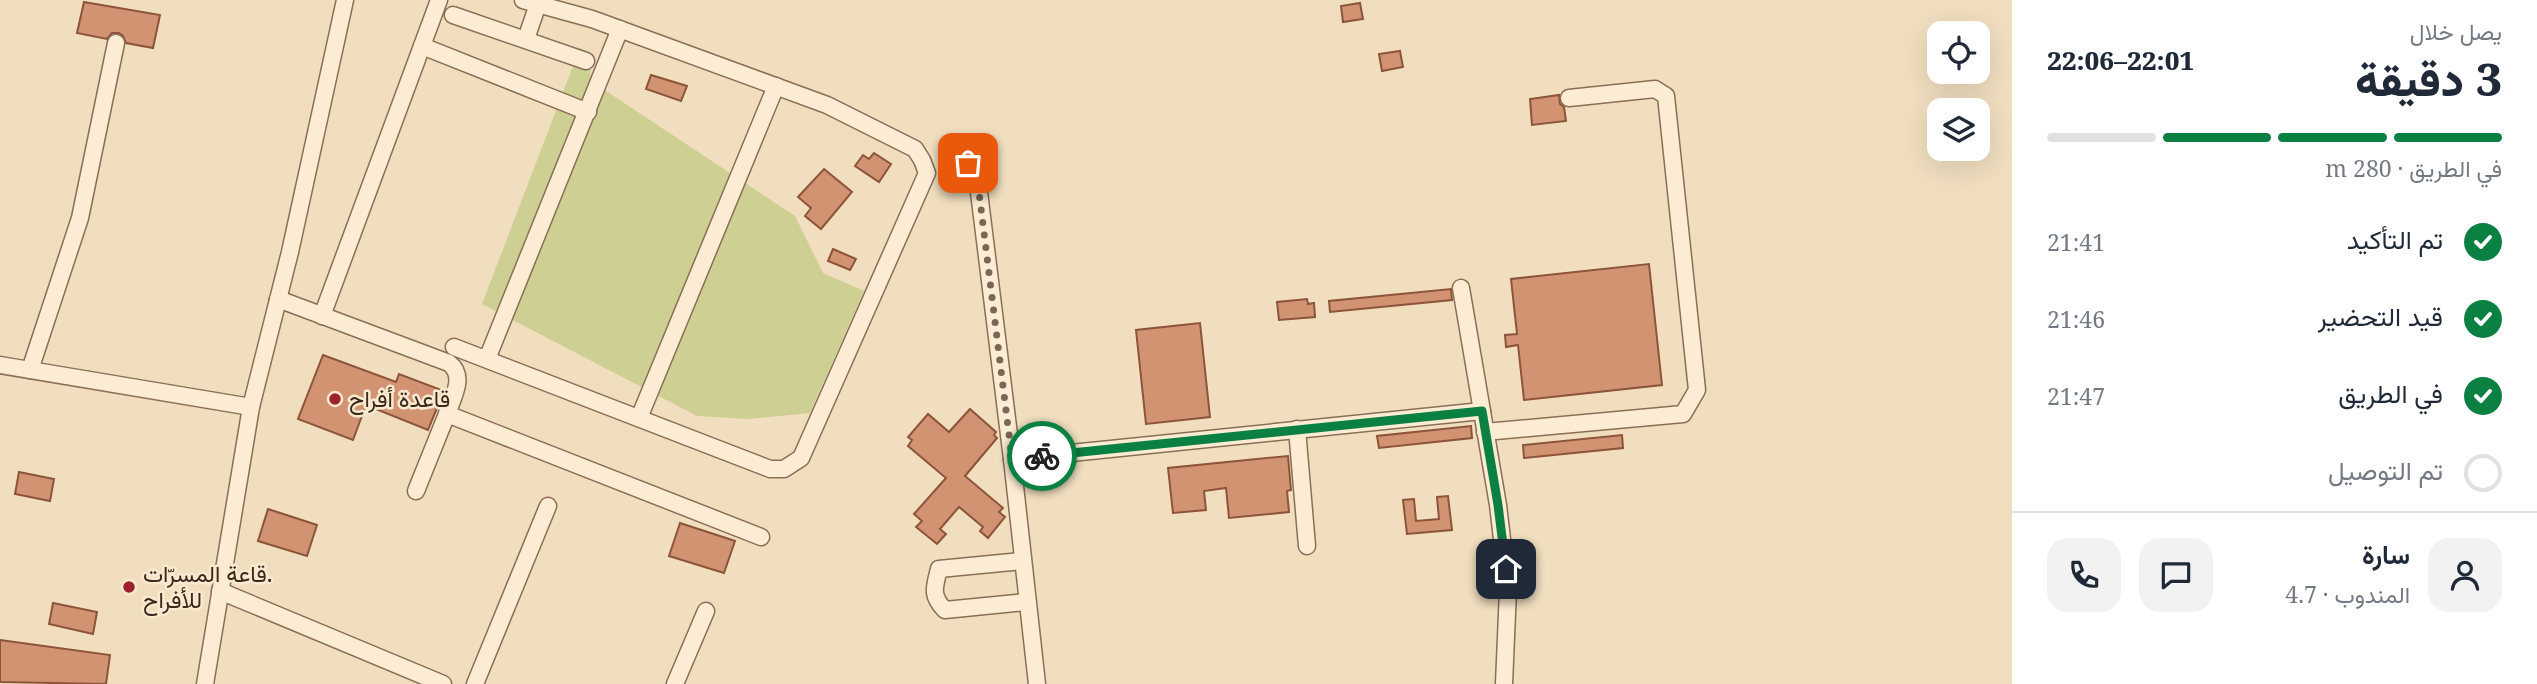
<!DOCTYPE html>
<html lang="ar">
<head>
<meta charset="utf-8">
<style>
  :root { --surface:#fff; --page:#f2f2f3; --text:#1f2937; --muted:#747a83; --line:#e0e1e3; --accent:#0b8043 }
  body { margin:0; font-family:"Noto Serif",Vazirmatn,serif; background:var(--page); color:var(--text); direction:rtl; height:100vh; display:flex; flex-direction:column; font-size:26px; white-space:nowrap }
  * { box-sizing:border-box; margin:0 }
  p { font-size:23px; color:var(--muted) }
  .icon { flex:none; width:38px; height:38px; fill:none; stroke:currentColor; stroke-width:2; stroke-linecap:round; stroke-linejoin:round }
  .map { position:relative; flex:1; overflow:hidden; direction:ltr }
  .details { display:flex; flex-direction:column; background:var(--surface); width:525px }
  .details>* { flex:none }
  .controls { position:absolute; left:1927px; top:21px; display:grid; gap:14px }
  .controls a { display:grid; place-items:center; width:63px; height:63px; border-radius:14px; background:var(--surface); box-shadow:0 7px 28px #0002; font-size:35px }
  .pin { position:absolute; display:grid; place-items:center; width:60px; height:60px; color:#fff; margin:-30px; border-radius:14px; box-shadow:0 4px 10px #0006 }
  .courier { position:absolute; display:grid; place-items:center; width:70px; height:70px; margin:-35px; border:5px solid #0b8043; border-radius:50%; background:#fff; color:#222; box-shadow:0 2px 9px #0007 }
  .head em { font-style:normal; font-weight:800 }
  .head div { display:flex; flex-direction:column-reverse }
  .head { display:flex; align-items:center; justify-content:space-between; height:119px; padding:0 35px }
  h1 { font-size:46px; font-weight:800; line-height:52px }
  .bar { display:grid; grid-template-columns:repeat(4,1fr); gap:10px 7px; align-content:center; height:84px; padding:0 35px }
  .bar i { height:9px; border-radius:5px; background:var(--line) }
  .bar .selected { background:var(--accent) }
  .bar p { grid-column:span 4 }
  .line { display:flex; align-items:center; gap:18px; padding:0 35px; border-top:2px solid var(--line) }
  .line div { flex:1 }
  .round { display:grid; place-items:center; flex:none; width:74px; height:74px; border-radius:21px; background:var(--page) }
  ol { padding:0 35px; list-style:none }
  li { display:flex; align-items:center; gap:21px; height:77px }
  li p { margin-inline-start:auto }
  li .icon { padding:7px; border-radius:50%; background:var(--accent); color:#fff; stroke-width:4 }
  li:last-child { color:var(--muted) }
  li i { width:38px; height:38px; border:4px solid var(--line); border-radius:50% }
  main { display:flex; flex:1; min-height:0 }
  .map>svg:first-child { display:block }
  .green { fill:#cdd092 }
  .building { fill:#d29372; stroke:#8c543a; stroke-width:2 }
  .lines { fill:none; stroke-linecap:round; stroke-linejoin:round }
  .minor-casing { stroke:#8b6e56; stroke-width:19 }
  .minor { stroke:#fbecd3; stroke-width:16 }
  .done { stroke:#7a6855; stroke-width:7; stroke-dasharray:0 12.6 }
  .route { stroke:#0b8043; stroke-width:9 }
  .poi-dot { fill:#9f212c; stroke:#f8e9cf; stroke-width:2.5 }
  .labels { text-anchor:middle; stroke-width:5; stroke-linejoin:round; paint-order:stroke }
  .poi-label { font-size:23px; fill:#3a281c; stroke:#f8e9cf; text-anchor:start }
</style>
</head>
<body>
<main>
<section class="details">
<div class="head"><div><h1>3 دقيقة</h1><p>يصل خلال</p></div><em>22:01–22:06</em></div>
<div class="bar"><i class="selected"></i><i class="selected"></i><i class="selected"></i><i></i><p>في الطريق · 280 m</p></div>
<ol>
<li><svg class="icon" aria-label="check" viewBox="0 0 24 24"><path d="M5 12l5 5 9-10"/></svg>تم التأكيد<p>21:41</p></li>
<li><svg class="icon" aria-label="check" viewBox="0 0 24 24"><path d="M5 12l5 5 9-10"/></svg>قيد التحضير<p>21:46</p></li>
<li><svg class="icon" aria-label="check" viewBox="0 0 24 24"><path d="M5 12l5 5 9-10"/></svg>في الطريق<p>21:47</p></li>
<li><i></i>تم التوصيل</li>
</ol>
<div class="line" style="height:126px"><a class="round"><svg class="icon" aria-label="person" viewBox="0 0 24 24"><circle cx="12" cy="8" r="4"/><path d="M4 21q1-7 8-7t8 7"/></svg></a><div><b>سارة</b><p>المندوب · 4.7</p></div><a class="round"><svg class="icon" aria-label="chat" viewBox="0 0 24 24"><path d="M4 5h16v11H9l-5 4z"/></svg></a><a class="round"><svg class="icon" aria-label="phone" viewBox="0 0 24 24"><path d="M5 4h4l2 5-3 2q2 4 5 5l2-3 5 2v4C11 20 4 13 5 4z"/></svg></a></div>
</section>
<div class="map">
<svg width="2012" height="684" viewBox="0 0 2012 684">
  <rect width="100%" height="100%" fill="#f1debf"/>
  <path class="green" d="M580,48L589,52L591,81L795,216L823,273L864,291L810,413L749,419L697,416L482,304Z"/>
  <g class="building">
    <path d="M84,2L160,15L153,48L126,43L123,36L119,33H112L107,39L77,33Z"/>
    <path d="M1360,3L1363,19L1343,22L1341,6Z"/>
    <path d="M1400,51L1403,67L1382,71L1379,54Z"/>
    <path d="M651,75L687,86L681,101L646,89Z"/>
    <path d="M1559,95L1560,104L1564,107L1566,121L1532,125L1530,99Z"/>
    <path d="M874,153L891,164L879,182L855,166L863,155L869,159Z"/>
    <path d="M824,169L852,192L821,229L805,216L811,208L798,197Z"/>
    <path d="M833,249L856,259L850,270L828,261Z"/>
    <path d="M1649,264L1662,385L1524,400L1518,345L1506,347L1505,335L1517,334L1511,279Z"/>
    <path d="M1451,289L1452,300L1330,312L1329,301Z"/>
    <path d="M1307,299L1308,304L1314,303L1315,317L1279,320L1277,302Z"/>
    <path d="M1200,323L1210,417L1146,424L1136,330Z"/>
    <path d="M323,355L396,382L399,374L444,391L428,430L366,405L353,440L298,419Z"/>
    <path d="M970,409L996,432L994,435L997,438L965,476L1003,508L999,512L1005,517L988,538L980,531L983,527L959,507L940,529L946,534L937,544L916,527L922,521L914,514L946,478L908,446L912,440L908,437L928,414L949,432Z"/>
    <path d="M1471,426L1472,438L1379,448L1377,436Z"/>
    <path d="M1622,435L1623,448L1524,458L1523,445Z"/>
    <path d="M1288,456L1291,490L1287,491L1289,512L1229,518L1226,488L1204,491L1206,510L1173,513L1168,468Z"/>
    <path d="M19,472L54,479L50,501L15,494Z"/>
    <path d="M1448,496L1452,530L1407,534L1403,500L1414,499L1416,521L1439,519L1437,497Z"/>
    <path d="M268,509L317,525L307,556L258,541Z"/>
    <path d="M680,523L735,541L724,573L669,556Z"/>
    <path d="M53,603L97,612L93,634L49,624Z"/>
    <path d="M0,640L110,655L106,684L0,682Z"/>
  </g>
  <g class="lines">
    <g class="minor-casing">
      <g id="minor">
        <path d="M453,15L586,61"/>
        <path d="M526,39L538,4"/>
        <path d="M422,46L588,112"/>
        <path d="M948,157L970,164L977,176L1012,459L1037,684"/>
        <path d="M1461,288L1498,505L1508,590L1504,684"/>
        <path d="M278,299L449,363C466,376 453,397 447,414L761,537"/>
        <path d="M322,316L439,0"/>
        <path d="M454,347L770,469H784L801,458L927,173L922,160L915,149L827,105L592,19L523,0"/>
        <path d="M487,359L620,29"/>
        <path d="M0,365L251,407"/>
        <path d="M30,370L80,218L116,43"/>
        <path d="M639,418L776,86"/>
        <path d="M1297,429L1307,546"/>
        <path d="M1485,432L1683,414L1697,390L1666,96L1655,89L1569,98"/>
        <path d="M1012,459L1482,411"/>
        <path d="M416,491L447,414"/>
        <path d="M1022,561L939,569C934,588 931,596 945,610L1026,602"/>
        <path d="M220,591L443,684"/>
        <path d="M205,684L251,407L290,252L345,0"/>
        <path d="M475,684L548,506"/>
        <path d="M675,684L706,611"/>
      </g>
    </g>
    <use href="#minor" class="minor"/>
  </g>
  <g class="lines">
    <path class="done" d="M968,163L974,169L977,176L1012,459L1042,456"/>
    <path class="route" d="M1042,456L1482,411L1498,505L1506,569"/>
  </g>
  <g class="poi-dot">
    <circle cx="335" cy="399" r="7"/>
    <circle cx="129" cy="587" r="7"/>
  </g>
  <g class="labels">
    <g class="poi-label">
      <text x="349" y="407">قاعدة أفراح</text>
      <text x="143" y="582">قاعة المسرّات.<tspan x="143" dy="26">للأفراح</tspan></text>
    </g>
  </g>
</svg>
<div class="controls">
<a><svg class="icon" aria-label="locate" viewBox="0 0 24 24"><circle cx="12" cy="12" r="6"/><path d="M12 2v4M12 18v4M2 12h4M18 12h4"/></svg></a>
<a><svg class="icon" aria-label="layers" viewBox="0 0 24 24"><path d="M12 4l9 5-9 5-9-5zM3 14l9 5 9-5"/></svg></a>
</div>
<div class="pin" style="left:968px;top:163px;background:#ea580c"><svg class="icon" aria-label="bag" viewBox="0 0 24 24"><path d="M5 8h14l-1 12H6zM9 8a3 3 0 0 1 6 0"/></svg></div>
<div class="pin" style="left:1506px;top:569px;background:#1f2937"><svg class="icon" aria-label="home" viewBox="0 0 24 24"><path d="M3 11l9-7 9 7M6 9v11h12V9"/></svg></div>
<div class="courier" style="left:1042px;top:456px"><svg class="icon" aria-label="bike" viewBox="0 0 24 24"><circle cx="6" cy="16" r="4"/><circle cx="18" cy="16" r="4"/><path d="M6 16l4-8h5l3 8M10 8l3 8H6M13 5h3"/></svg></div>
</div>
</main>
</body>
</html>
